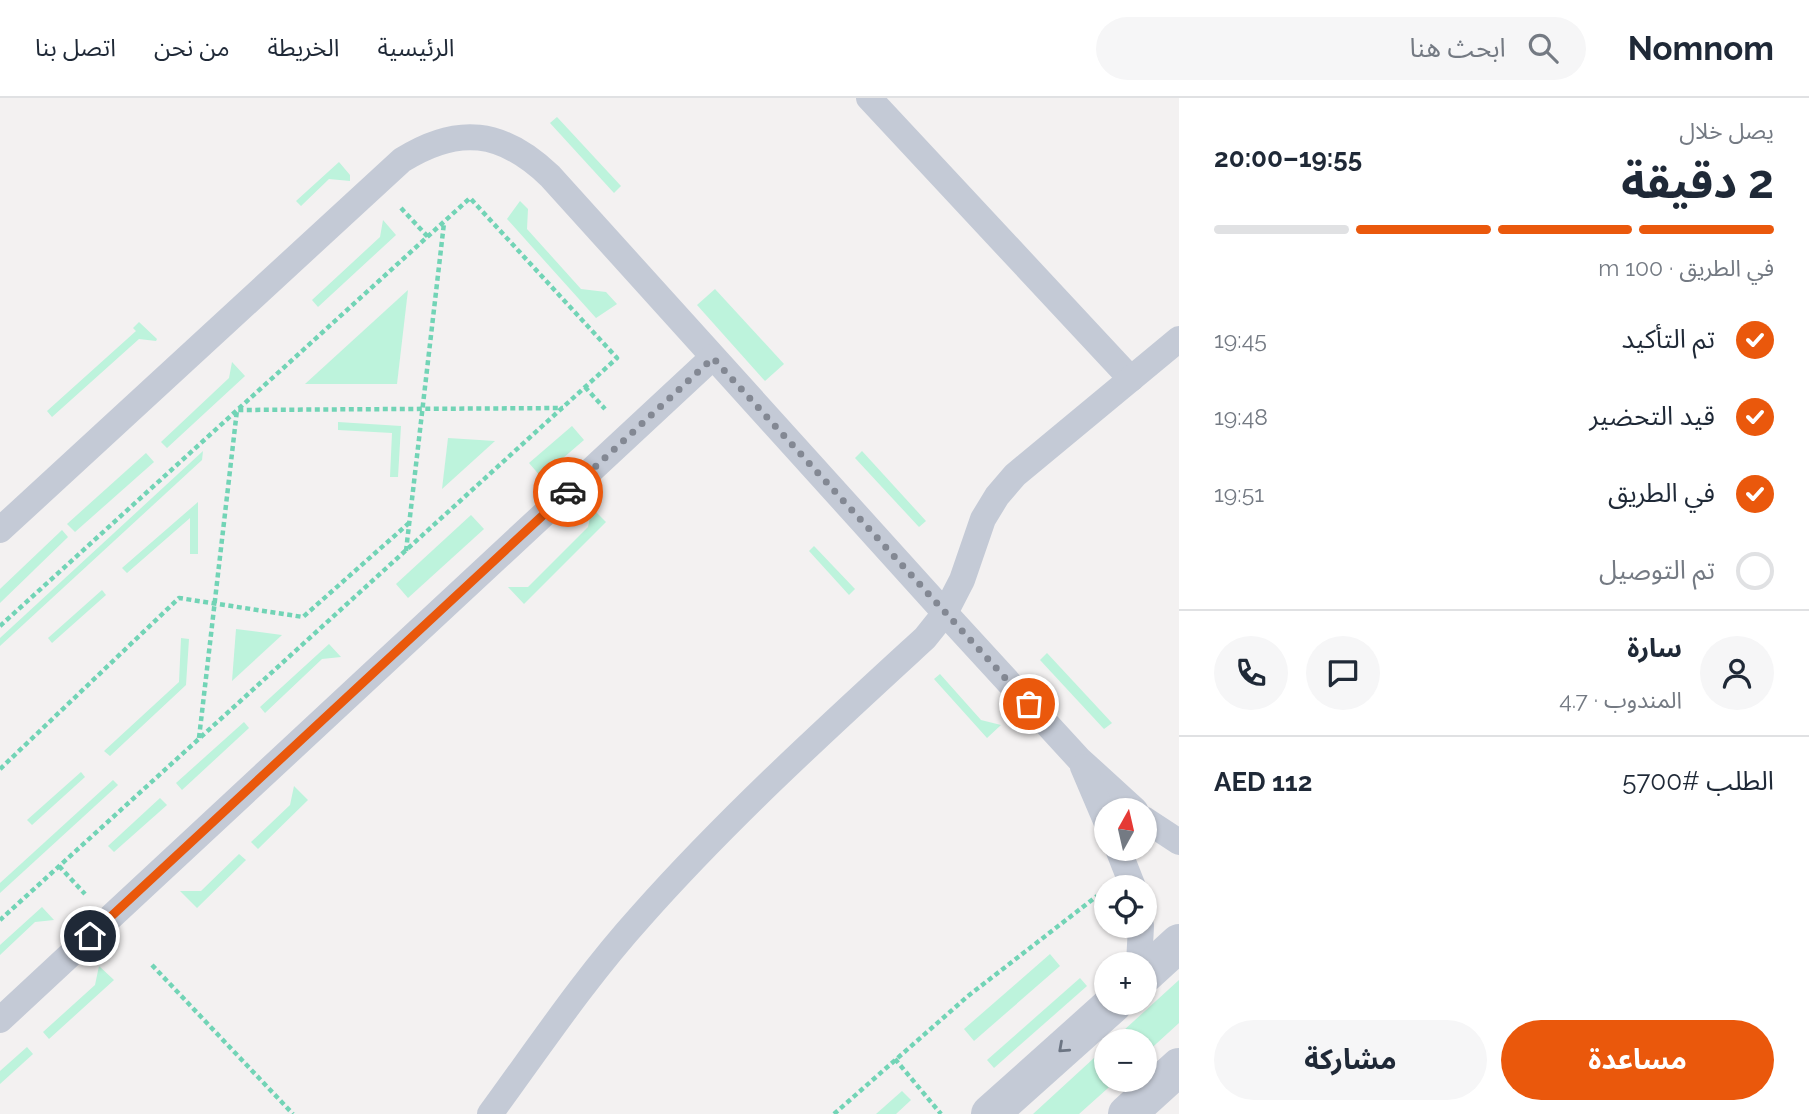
<!DOCTYPE html>
<html lang="ar">
<head>
<meta charset="utf-8">
<style>
  :root { --surface:#fff; --page:#f6f6f7; --text:#1f2937; --muted:#747a83; --line:#e0e1e3; --accent:#ea580c }
  body { margin:0; font-family:Raleway,"Noto Sans Arabic",sans-serif; background:var(--page); color:var(--text); direction:rtl; height:100vh; display:flex; flex-direction:column; font-size:26px; white-space:nowrap }
  * { box-sizing:border-box; margin:0 }
  p { font-size:23px; color:var(--muted) }
  .icon { flex:none; width:38px; height:38px; fill:none; stroke:currentColor; stroke-width:2; stroke-linecap:round; stroke-linejoin:round }
  .map { position:relative; flex:1; overflow:hidden; direction:ltr }
  .details { display:flex; flex-direction:column; background:var(--surface); width:630px }
  .details>* { flex:none }
  .needle { width:46px; rotate:8deg }
  .controls { position:absolute; left:1094px; top:700px; display:grid; gap:14px }
  .controls a { display:grid; place-items:center; width:63px; height:63px; border-radius:50%; background:var(--surface); box-shadow:0 2px 5px #0004; font-size:35px }
  .pin { position:absolute; display:grid; place-items:center; width:60px; height:60px; color:#fff; margin:-30px; border:4px solid #fff; border-radius:50%; box-shadow:0 2px 7px #0007 }
  .courier { position:absolute; display:grid; place-items:center; width:70px; height:70px; margin:-35px; border:5px solid #ea580c; border-radius:50%; background:#fff; color:#222; box-shadow:0 2px 9px #0007 }
  .headline em { font-style:normal; font-weight:700 }
  .headline div { display:flex; flex-direction:column-reverse }
  .headline { display:flex; align-items:center; justify-content:space-between; height:119px; padding:0 35px }
  h1 { font-size:46px; font-weight:700; line-height:52px }
  .bar { display:grid; grid-template-columns:repeat(4,1fr); gap:10px 7px; align-content:center; height:84px; padding:0 35px }
  .bar i { height:9px; border-radius:5px; background:var(--line) }
  .bar .on { background:var(--accent) }
  .bar p { grid-column:span 4 }
  .line { display:flex; align-items:center; gap:18px; padding:0 35px; border-top:2px solid var(--line) }
  .line div { flex:1 }
  .round { display:grid; place-items:center; flex:none; width:74px; height:74px; border-radius:37px; background:var(--page) }
  ol { padding:0 35px; list-style:none }
  li { display:flex; align-items:center; gap:21px; height:77px }
  li p { margin-inline-start:auto }
  li .icon { padding:7px; border-radius:50%; background:var(--accent); color:#fff; stroke-width:4 }
  li:last-child { color:var(--muted) }
  li i { width:38px; height:38px; border:4px solid var(--line); border-radius:50% }
  .action { display:flex; gap:14px; margin-top:auto; padding:14px 35px }
  .action a { flex:1; height:80px; border-radius:42px; background:var(--accent); color:#fff; font-size:28px; font-weight:700; line-height:80px; text-align:center }
  .action a+a { background:var(--page); color:var(--text) }
  header { display:flex; align-items:center; gap:42px; box-sizing:border-box; height:98px; padding:0 35px; background:var(--surface); border-bottom:2px solid var(--line) }
  header strong { font-size:33px }
  nav { display:flex; gap:38px; margin-inline-start:auto; font-size:24px }
  .search { width:490px; height:63px; background:var(--page); display:flex; align-items:center; gap:18px; box-sizing:border-box; padding:0 24px; border-radius:38px; color:var(--muted); font-size:26px }
  main { display:flex; flex:1; min-height:0 }
  .map>svg:first-child { display:block }
  .green { fill:#bdf3dc }
  .lines { fill:none; stroke-linecap:round; stroke-linejoin:round }
  .path { stroke:#72d4b6; stroke-width:4.5; stroke-dasharray:5 3.5; stroke-linecap:butt }
  .service { stroke:#c4cad6; stroke-width:26 }
  .minor { stroke:#c4cad6; stroke-width:38 }
  .oneway { stroke:#6c7583 }
  .done { stroke:#838893; stroke-width:7; stroke-dasharray:0 12.6 }
  .route { stroke:#ea580c; stroke-width:9 }
</style>
</head>
<body>
<header>
<strong>Nomnom</strong>
<div class="search"><svg class="icon" aria-label="search" viewBox="0 0 24 24"><circle cx="10" cy="10" r="6"/><path d="M15 15l6 6"/></svg>ابحث هنا</div>
<nav><a>الرئيسية</a><a>الخريطة</a><a>من نحن</a><a>اتصل بنا</a></nav>
</header>
<main>
<section class="details">
<div class="headline"><div><h1>2 دقيقة</h1><p>يصل خلال</p></div><em>19:55–20:00</em></div>
<div class="bar"><i class="on"></i><i class="on"></i><i class="on"></i><i></i><p>في الطريق · 100 m</p></div>
<ol>
<li><svg class="icon" aria-label="check" viewBox="0 0 24 24"><path d="M5 12l5 5 9-10"/></svg>تم التأكيد<p>19:45</p></li>
<li><svg class="icon" aria-label="check" viewBox="0 0 24 24"><path d="M5 12l5 5 9-10"/></svg>قيد التحضير<p>19:48</p></li>
<li><svg class="icon" aria-label="check" viewBox="0 0 24 24"><path d="M5 12l5 5 9-10"/></svg>في الطريق<p>19:51</p></li>
<li><i></i>تم التوصيل</li>
</ol>
<div class="line" style="height:126px"><a class="round"><svg class="icon" aria-label="person" viewBox="0 0 24 24"><circle cx="12" cy="8" r="4"/><path d="M4 21q1-7 8-7t8 7"/></svg></a><div><b>سارة</b><p>المندوب · 4.7</p></div><a class="round"><svg class="icon" aria-label="chat" viewBox="0 0 24 24"><path d="M4 5h16v11H9l-5 4z"/></svg></a><a class="round"><svg class="icon" aria-label="phone" viewBox="0 0 24 24"><path d="M5 4h4l2 5-3 2q2 4 5 5l2-3 5 2v4C11 20 4 13 5 4z"/></svg></a></div>
<div class="line" style="height:91px"><div>الطلب #5700</div><b>AED 112</b></div>
<div class="action"><a>مساعدة</a><a>مشاركة</a></div>
</section>
<div class="map">
<svg width="1179" height="1016" viewBox="0 0 1179 1016">
  <rect width="100%" height="100%" fill="#f3f1f1"/>
  <g class="green">
    <path d="M557,19L621,88L614,95L550,25Z"/>
    <path d="M339,64L350,77V83L329,81L301,108L296,103Z"/>
    <path d="M520,103L528,111L527,131L581,191L606,194L617,206L596,220L507,121Z"/>
    <path d="M383,122L396,137L318,209L312,202L380,139Z"/>
    <path d="M715,191L784,266L765,283L697,207Z"/>
    <path d="M408,192L397,286H305Z"/>
    <path d="M139,224L157,241L156,243L139,241L52,319L47,313L136,233L133,230Z"/>
    <path d="M232,264L245,278L167,350L161,344L229,280Z"/>
    <path d="M338,324L401,328L398,379H390L392,335L338,332Z"/>
    <path d="M572,328L584,342L541,379L529,365Z"/>
    <path d="M448,340L495,343L442,391Z"/>
    <path d="M203,353L202,362L0,548V540Z"/>
    <path d="M862,353L926,423L919,429L855,360Z"/>
    <path d="M146,355L154,364L75,434L67,426Z"/>
    <path d="M198,404V456H190V420L127,475L122,470Z"/>
    <path d="M592,410L606,424L524,506L508,489H528L588,429Z"/>
    <path d="M471,417L484,431L408,500L396,486Z"/>
    <path d="M62,432L68,439L0,505V491Z"/>
    <path d="M814,448L855,491L849,497L809,453Z"/>
    <path d="M102,492L106,497L52,545L48,540Z"/>
    <path d="M236,531L282,537L232,583Z"/>
    <path d="M181,540L189,541L186,587L110,658L104,653L179,584Z"/>
    <path d="M329,546L341,559L322,561L265,615L260,609Z"/>
    <path d="M1047,555L1112,625L1104,631L1040,562Z"/>
    <path d="M940,576L981,622L1001,627L987,640L934,581Z"/>
    <path d="M244,624L249,630L182,692L176,685Z"/>
    <path d="M81,674L85,679L32,727L27,722Z"/>
    <path d="M113,682L118,687L0,795V785Z"/>
    <path d="M294,688L308,702L258,751L251,744L290,707Z"/>
    <path d="M160,700L167,707L114,754L108,748Z"/>
    <path d="M239,756L246,762L197,810L180,793H201Z"/>
    <path d="M42,809L54,822L35,824L0,857V847Z"/>
    <path d="M1050,856L1060,868L974,943L964,931Z"/>
    <path d="M99,868L114,882L49,941L43,934L95,887Z"/>
    <path d="M1080,880L1087,888L994,970L987,962Z"/>
    <path d="M1179,882V925L1145,956L1144,943H1112Z"/>
    <path d="M27,949L33,956L0,986V973Z"/>
    <path d="M1106,949V982H1117L1079,1016H1033Z"/>
    <path d="M902,993L911,1002L896,1016H876Z"/>
  </g>
  <g class="lines">
    <g class="path">
      <path d="M401,110L428,139"/>
      <path d="M585,289L605,311"/>
      <path d="M406,453L444,125"/>
      <path d="M0,528L470,100L617,260L0,822"/>
      <path d="M199,640L237,312L563,310"/>
      <path d="M0,671L179,500L303,519L409,425"/>
      <path d="M59,768L85,796"/>
      <path d="M152,867L293,1016"/>
      <path d="M895,961L941,1016"/>
      <path d="M834,1016L968,898L1097,798"/>
    </g>
    <g class="service">
      <path d="M869,0L1131,281"/>
      <path d="M0,432L402,62C458,27 502,32 550,78L945,515L1079,661L1135,712"/>
      <path d="M1083,669L1106,723"/>
      <path d="M1144,721L1179,744"/>
      <path d="M1118,751L1133,789"/>
      <path d="M1139,866L1141,828"/>
      <path d="M0,922L713,259"/>
      <path d="M490,1016C539,949 585,880 641,818C729,719 827,630 925,540L945,515L962,482L983,421L997,398L1015,377L1179,241"/>
    </g>
    <g class="minor">
      <path d="M1144,877L1179,845"/>
      <path d="M990,1016L1114,905"/>
      <path d="M1127,1016L1179,969"/>
    </g>
  </g>
  <defs><path id="oneway-chevron" d="M-2-3.5L2.5 0L-2 3.5" fill="none" stroke-width="1.6" stroke-linecap="round" stroke-linejoin="round" transform="scale(1.75)"/></defs>
  <use class="oneway" href="#oneway-chevron" transform="translate(1063 950) rotate(138)"/>
  <g class="lines">
    <path class="done" d="M568,394L713,260L1029,606"/>
    <path class="route" d="M90,838L568,394"/>
  </g>
</svg>
<div class="controls">
<a><svg class="needle" viewBox="-14 -14 28 28"><path d="M0-13l5 13h-10z" fill="#e53935"/><path d="M0 13l5-13h-10z" fill="#747a83"/></svg></a>
<a><svg class="icon" aria-label="locate" viewBox="0 0 24 24"><circle cx="12" cy="12" r="6"/><path d="M12 2v4M12 18v4M2 12h4M18 12h4"/></svg></a>
<a>+</a>
<a>−</a>
</div>
<div class="pin" style="left:1029px;top:606px;background:#ea580c"><svg class="icon" aria-label="bag" viewBox="0 0 24 24"><path d="M5 8h14l-1 12H6zM9 8a3 3 0 0 1 6 0"/></svg></div>
<div class="pin" style="left:90px;top:838px;background:#1f2937"><svg class="icon" aria-label="home" viewBox="0 0 24 24"><path d="M3 11l9-7 9 7M6 9v11h12V9"/></svg></div>
<div class="courier" style="left:568px;top:394px"><svg class="icon" aria-label="car" viewBox="0 0 24 24"><path d="M5 17H2v-5l4-1 3-4h7l3 4 3 1v5h-3M9 17h6M6 11h13"/><circle cx="7" cy="17" r="2"/><circle cx="17" cy="17" r="2"/></svg></div>
</div>
</main>
</body>
</html>
